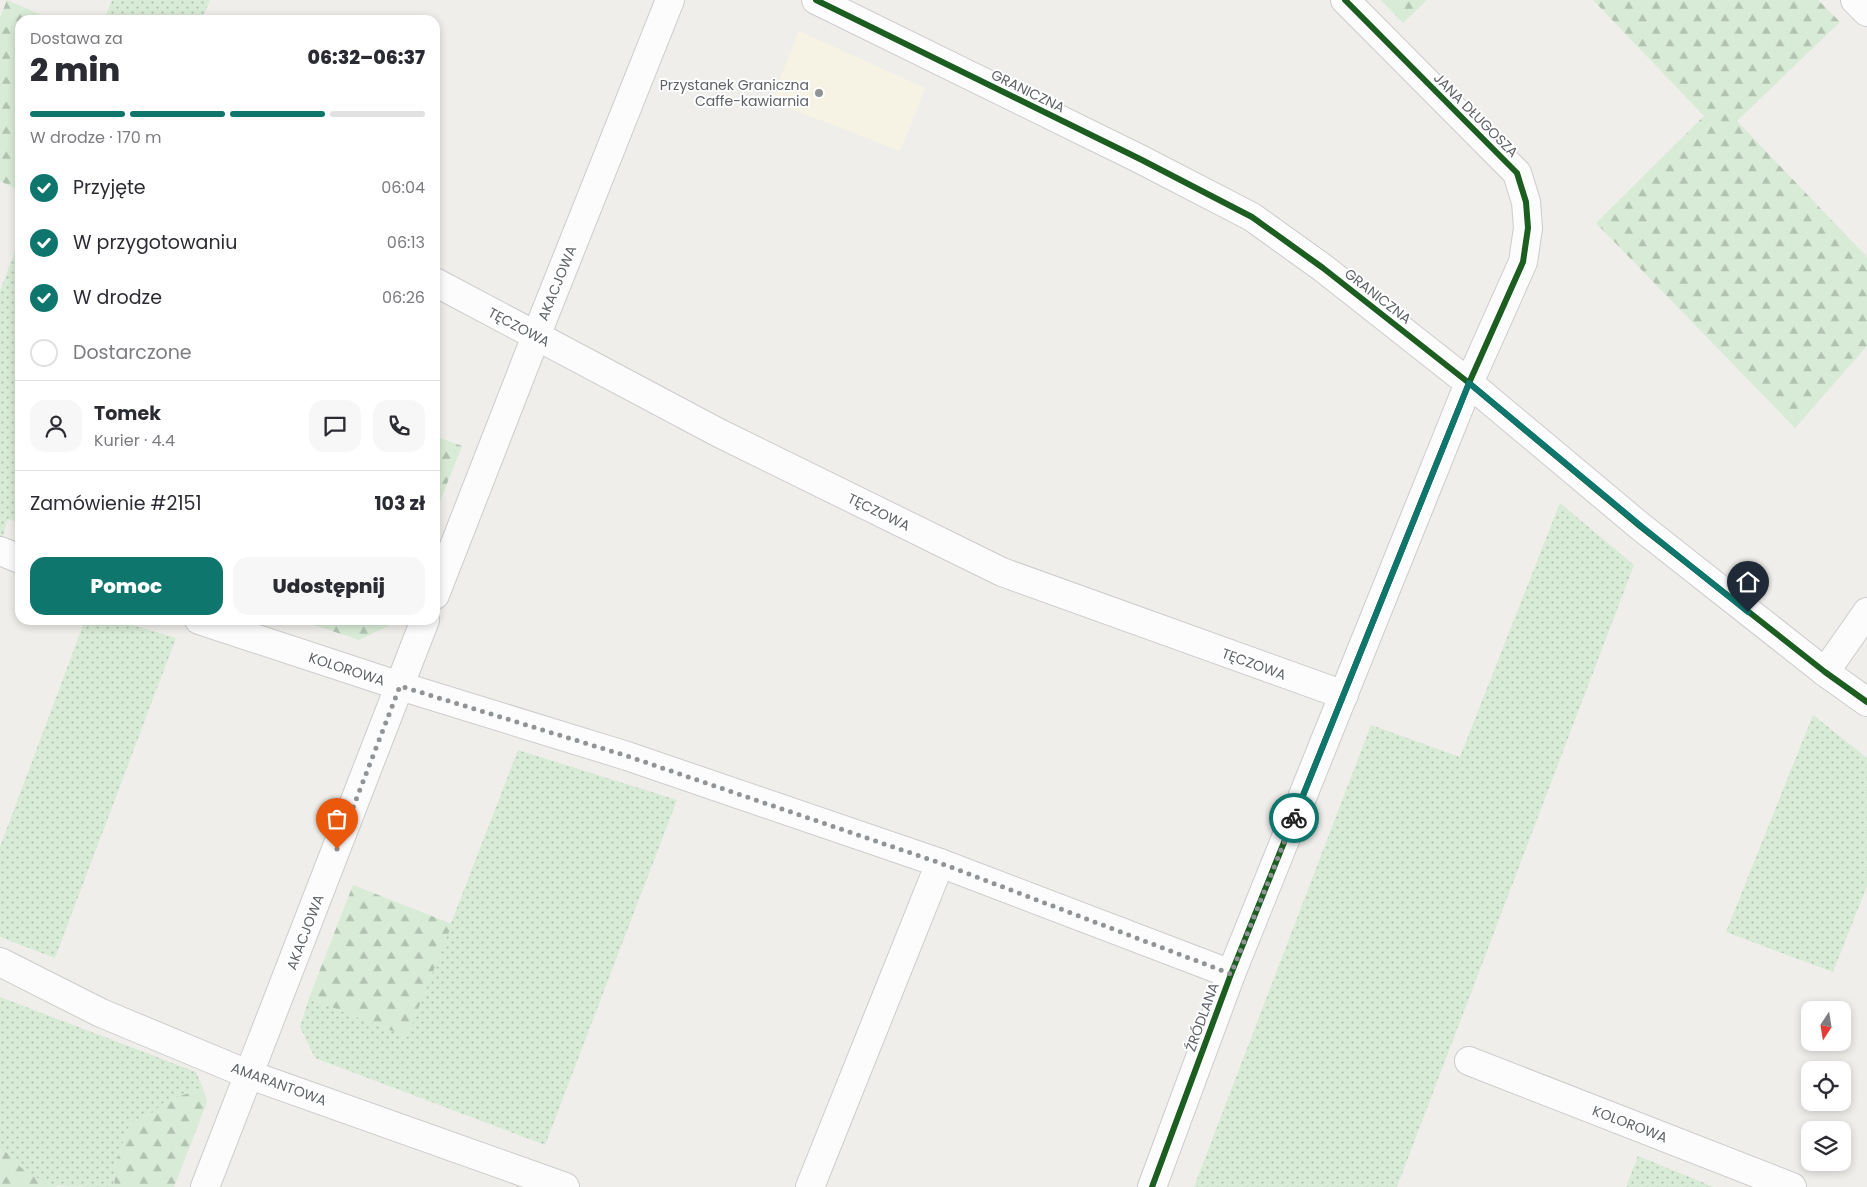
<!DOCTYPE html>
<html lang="pl">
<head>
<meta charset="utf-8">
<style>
  :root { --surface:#fff; --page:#f7f7f7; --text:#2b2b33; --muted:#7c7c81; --line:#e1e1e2; --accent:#0f766e }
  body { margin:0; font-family:Poppins,sans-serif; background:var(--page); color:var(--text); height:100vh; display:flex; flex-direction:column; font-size:19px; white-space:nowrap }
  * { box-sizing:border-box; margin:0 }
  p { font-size:16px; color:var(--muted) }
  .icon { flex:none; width:28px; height:28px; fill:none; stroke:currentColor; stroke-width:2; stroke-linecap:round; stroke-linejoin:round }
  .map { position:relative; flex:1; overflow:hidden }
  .drawer { position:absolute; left:15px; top:15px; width:425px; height:610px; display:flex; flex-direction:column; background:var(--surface); border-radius:15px; box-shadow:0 2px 8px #0003 }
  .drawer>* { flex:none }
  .needle { width:32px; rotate:192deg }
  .tools { position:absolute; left:1801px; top:1001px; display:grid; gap:10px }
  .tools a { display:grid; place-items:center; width:50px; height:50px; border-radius:10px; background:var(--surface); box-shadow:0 2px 8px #0003; font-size:25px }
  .pin { position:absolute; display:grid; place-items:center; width:42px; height:42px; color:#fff; margin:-51px -21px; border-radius:50% 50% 50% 0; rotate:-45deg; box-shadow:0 0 5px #0007 }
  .pin .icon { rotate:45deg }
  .courier { position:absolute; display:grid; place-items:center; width:50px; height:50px; margin:-25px; border:4px solid #0f766e; border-radius:50%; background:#fff; color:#222; box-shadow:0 1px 6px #0007 }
  .overview em { font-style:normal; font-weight:800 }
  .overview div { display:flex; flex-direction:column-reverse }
  .overview { display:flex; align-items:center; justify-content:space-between; height:85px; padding:0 15px }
  h1 { font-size:32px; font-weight:800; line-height:38px }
  .bar { display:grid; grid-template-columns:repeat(4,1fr); gap:8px 5px; align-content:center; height:60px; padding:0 15px }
  .bar i { height:6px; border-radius:4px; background:var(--line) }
  .bar .current { background:var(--accent) }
  .bar p { grid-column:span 4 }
  .line { display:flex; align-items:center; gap:12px; padding:0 15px; border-top:1px solid var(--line) }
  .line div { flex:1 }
  .round { display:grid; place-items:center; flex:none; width:52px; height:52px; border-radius:15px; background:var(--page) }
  ol { padding:0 15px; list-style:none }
  li { display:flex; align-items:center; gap:15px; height:55px }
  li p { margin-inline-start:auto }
  li .icon { padding:5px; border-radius:50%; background:var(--accent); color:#fff; stroke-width:4 }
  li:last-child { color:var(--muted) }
  li i { width:28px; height:28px; border:2px solid var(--line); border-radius:50% }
  .primary-button { display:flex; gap:10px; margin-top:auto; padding:10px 15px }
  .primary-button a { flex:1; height:58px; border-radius:15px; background:var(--accent); color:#fff; font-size:20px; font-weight:800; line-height:58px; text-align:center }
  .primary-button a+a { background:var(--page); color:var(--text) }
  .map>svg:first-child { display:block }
  .commercial { fill:#f7f3e4 }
  .grass { fill:url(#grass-dots) }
  .forest { fill:url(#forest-firs) }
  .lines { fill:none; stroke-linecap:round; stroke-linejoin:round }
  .minor-casing { stroke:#cbcccc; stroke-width:30 }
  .minor { stroke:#fdfcfc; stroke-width:28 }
  .cycleway-casing { stroke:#fff; stroke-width:9 }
  .cycleway { stroke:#1b5e20; stroke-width:6 }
  .done { stroke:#919496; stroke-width:5; stroke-dasharray:0 9 }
  .route { stroke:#0f766e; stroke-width:6 }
  .poi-dot { fill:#919496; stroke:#fff; stroke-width:2 }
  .labels { text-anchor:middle; stroke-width:4; stroke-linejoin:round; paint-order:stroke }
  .poi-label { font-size:14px; fill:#5f6368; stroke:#fff; text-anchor:end }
  .street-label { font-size:14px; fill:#5f6368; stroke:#fff }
</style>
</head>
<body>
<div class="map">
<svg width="1867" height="1187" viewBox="0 0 1867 1187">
  <defs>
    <pattern id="grass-dots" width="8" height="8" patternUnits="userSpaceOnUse" patternTransform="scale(1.25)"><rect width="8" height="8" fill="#d8ebd6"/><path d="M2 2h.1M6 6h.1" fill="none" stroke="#b2c2b1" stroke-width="1.8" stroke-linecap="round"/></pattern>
    <pattern id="forest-firs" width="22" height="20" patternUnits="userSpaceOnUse" patternTransform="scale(1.25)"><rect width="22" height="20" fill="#d8ebd6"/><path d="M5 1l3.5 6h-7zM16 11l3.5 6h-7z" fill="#b2c2b1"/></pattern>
  </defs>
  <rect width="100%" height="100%" fill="#efeeea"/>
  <path class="commercial" d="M799,31L925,88L900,151L771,101Z"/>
  <g class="grass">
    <path d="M112,0H210L202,20H104Z"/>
    <path d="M20,238V523L8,519L0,546V291Z"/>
    <path d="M1560,503L1634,565L1397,1187H1194L1371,725L1460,757Z"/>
    <path d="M85,620H116L176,638L55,958L0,937V847Z"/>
    <path d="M1813,715L1867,758V886L1833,972L1726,932Z"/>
    <path d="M518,750L677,800L545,1145L315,1058L300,1027L309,998L407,1037Z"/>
    <path d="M0,997L196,1072L203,1088L166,1101L151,1114L131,1122C123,1142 112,1166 115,1187C101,1187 69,1187 57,1186C31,1179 14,1165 0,1143Z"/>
    <path d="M1638,1156L1714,1187H1626Z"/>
  </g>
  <g class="forest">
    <path d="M7,0L53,20H20V191L0,181V18Z"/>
    <path d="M1381,0H1427L1403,23Z"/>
    <path d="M1593,0H1818L1840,22L1737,121L1867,257V346L1795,428L1596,223L1704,116Z"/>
    <path d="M435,436L462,446L435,514Z"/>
    <path d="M299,620H394L392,624L359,640Z"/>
    <path d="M353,885L452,924L407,1037L309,998Z"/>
    <path d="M203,1088L207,1102L174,1187H115C112,1166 123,1142 131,1122L151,1114L166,1101Z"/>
    <path d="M0,1143C17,1169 31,1176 58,1187H0Z"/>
  </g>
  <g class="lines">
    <g class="minor-casing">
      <g id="minor">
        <path d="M816,0L1140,159L1252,217L1323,268L1469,383L1641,527L1825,672L1867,702"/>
        <path d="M1855,0L1867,12"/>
        <path d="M435,282L719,433L1002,572L1344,695"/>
        <path d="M0,551L20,559"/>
        <path d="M435,595L536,336L670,0"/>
        <path d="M199,620L400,686L627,756L940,863L1231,974"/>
        <path d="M1825,672L1867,612"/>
        <path d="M0,962L101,1013L250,1075L565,1187"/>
        <path d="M1469,1061L1792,1187"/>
        <path d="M205,1187L425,620"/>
        <path d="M810,1187L940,863"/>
        <path d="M1152,1187L1231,974L1469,383L1523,262L1528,228L1526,202L1517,173L1345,0"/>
      </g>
    </g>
    <use href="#minor" class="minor"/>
    <g class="cycleway-casing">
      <g id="cycleway">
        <path d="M816,0L1140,159L1252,217L1323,268L1469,383L1641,527L1825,672L1867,702"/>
        <path d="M1152,1187L1231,974L1469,383L1523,262L1528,228L1526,202L1517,173L1345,0"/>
      </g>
    </g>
    <use href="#cycleway" class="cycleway"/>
  </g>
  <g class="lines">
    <path class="done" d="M337,849L400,686L627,756L940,863L1231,974L1294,818"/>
    <path class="route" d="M1294,818L1469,383L1641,526L1748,612"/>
  </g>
  <circle class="poi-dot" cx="819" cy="93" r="5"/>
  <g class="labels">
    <g class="poi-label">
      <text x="809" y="90">Przystanek Graniczna<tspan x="809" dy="16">Caffe-kawiarnia</tspan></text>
    </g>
    <g class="street-label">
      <text transform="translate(1028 91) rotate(26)" y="5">GRANICZNA</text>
      <text transform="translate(1476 115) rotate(45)" y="5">JANA DŁUGOSZA</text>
      <text transform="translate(557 283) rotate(-68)" y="5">AKACJOWA</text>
      <text transform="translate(1378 296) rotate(38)" y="5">GRANICZNA</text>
      <text transform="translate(519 327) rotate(28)" y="5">TĘCZOWA</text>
      <text transform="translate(879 512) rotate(26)" y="5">TĘCZOWA</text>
      <text transform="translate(1254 664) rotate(20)" y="5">TĘCZOWA</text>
      <text transform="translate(347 669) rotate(18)" y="5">KOLOROWA</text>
      <text transform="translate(305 932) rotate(-69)" y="5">AKACJOWA</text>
      <text transform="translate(1202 1017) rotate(-70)" y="5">ŹRÓDLANA</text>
      <text transform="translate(279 1084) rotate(20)" y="5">AMARANTOWA</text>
      <text transform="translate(1630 1124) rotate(21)" y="5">KOLOROWA</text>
    </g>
  </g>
</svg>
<div class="tools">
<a><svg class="needle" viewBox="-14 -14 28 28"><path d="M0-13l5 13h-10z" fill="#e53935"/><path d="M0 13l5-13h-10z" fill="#7c7c81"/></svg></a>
<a><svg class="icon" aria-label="locate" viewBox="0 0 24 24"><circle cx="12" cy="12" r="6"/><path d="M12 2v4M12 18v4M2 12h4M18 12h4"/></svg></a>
<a><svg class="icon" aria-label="layers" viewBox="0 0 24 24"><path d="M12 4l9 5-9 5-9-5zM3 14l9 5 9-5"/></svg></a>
</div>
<div class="pin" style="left:337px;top:849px;background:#ea580c"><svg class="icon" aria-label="bag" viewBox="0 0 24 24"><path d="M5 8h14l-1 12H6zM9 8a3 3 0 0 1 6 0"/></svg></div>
<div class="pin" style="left:1748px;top:612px;background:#1f2937"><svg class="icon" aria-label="home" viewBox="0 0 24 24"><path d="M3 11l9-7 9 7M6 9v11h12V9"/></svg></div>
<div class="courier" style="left:1294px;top:818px"><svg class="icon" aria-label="bike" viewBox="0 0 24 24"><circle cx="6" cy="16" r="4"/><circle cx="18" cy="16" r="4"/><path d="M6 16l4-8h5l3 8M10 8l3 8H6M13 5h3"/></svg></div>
<section class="drawer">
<div class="overview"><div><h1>2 min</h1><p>Dostawa za</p></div><em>06:32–06:37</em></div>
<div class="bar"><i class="current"></i><i class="current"></i><i class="current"></i><i></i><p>W drodze · 170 m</p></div>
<ol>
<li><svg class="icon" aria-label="check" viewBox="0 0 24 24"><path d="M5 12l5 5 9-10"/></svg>Przyjęte<p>06:04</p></li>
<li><svg class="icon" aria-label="check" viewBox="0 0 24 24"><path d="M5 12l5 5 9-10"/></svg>W przygotowaniu<p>06:13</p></li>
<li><svg class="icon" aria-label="check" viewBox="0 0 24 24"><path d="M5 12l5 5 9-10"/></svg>W drodze<p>06:26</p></li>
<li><i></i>Dostarczone</li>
</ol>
<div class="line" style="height:90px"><a class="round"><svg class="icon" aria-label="person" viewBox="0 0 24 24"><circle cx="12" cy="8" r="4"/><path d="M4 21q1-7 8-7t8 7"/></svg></a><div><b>Tomek</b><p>Kurier · 4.4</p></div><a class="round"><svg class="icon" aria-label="chat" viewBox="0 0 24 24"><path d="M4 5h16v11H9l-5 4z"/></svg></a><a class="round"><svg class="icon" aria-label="phone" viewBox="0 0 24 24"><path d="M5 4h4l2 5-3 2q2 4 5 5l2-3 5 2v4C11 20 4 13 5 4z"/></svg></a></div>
<div class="line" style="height:65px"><div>Zamówienie #2151</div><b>103 zł</b></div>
<div class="primary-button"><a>Pomoc</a><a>Udostępnij</a></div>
</section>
</div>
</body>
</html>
